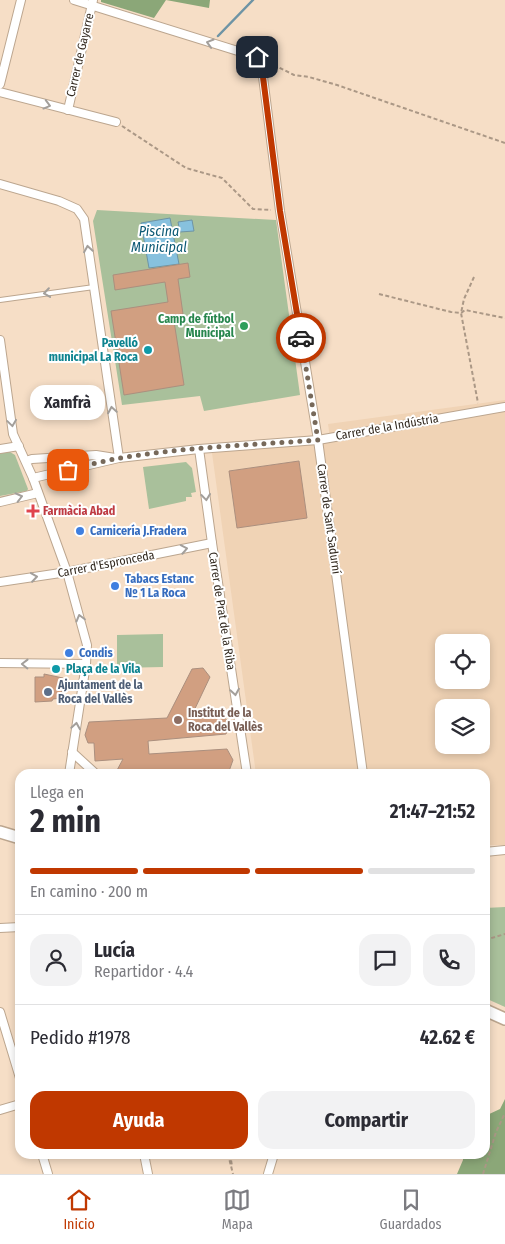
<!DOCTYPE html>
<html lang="es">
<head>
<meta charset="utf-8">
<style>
  :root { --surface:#fff; --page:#f2f2f3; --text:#2b2b33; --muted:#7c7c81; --line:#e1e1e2; --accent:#c03800 }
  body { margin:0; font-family:"Fira Sans Condensed",sans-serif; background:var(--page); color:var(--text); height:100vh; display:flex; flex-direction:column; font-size:19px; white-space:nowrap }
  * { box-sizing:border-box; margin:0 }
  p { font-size:16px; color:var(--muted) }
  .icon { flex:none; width:28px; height:28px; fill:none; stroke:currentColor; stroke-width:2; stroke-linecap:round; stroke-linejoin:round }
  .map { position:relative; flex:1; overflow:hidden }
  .details { position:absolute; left:15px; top:769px; width:475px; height:390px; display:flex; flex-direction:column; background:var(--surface); border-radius:15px; box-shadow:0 2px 8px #0003 }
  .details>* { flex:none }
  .controls { position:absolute; left:435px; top:634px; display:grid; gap:10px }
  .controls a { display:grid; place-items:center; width:55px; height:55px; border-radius:10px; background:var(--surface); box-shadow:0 2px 8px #0003; font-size:25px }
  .pin { position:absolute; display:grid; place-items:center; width:42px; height:42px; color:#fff; margin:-21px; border-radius:10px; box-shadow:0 2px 8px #0006 }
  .courier { position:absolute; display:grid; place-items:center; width:50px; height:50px; margin:-25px; border:4px solid #c03800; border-radius:50%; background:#fff; color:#222; box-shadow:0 1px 6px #0007 }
  .bubble { position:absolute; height:35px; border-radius:15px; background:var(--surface); box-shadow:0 2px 8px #0003; font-size:16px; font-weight:700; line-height:35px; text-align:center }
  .summary em { font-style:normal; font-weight:700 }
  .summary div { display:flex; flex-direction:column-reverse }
  .summary { display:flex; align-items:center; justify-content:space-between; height:85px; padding:0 15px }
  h1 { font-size:32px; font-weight:700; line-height:38px }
  .bar { display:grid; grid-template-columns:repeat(4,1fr); gap:8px 5px; align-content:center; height:60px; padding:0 15px }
  .bar i { height:6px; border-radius:4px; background:var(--line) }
  .bar .active { background:var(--accent) }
  .bar p { grid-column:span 4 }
  .line { display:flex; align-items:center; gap:12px; padding:0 15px; border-top:1px solid var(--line) }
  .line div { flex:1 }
  .round { display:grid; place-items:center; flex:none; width:52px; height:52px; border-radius:15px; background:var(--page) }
  .button { display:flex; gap:10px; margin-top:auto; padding:10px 15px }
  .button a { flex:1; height:58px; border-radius:15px; background:var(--accent); color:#fff; font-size:20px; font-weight:700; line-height:58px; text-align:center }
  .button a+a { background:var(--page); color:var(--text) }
  .menu { display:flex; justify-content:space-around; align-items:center; height:70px; border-top:1px solid var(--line); background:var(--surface); font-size:14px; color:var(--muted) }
  .menu a { display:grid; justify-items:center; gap:2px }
  .menu .active { color:var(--accent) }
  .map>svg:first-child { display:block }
  .built { fill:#f0d3b5; fill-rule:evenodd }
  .green { fill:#a9c09b }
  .forest { fill:#8ba778 }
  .water { fill:#87c1de; stroke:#6e94a5 }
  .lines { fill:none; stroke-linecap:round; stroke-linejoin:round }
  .stream { stroke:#6e94a5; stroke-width:2.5 }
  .building { fill:#d19f81; stroke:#ab8f7e }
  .lane-casing { stroke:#bca68f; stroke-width:6 }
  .street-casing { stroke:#bca68f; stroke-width:10 }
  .secondary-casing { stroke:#bca68f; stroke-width:14 }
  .path { stroke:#ab9886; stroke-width:2; stroke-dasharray:4 2.5; stroke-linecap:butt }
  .lane { stroke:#fff; stroke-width:4 }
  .street { stroke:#fff; stroke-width:8 }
  .secondary { stroke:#fff; stroke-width:11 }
  .oneway { stroke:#a39f9b }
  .done { stroke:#77695a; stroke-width:5; stroke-dasharray:0 9 }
  .route { stroke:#c03800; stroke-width:6 }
  .leisure-dot { fill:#2e9e5b; stroke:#fff; stroke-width:2 }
  .culture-dot { fill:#0f9aa8; stroke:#fff; stroke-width:2 }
  .health-dot { fill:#e0444e; stroke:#fff; stroke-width:2 }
  .shop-dot { fill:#3f7fe0; stroke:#fff; stroke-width:2 }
  .service-dot { fill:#5c6f8a; stroke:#fff; stroke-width:2 }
  .education-dot { fill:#8d6e63; stroke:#fff; stroke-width:2 }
  .labels { text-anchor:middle; stroke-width:4; stroke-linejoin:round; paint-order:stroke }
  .street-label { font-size:12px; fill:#332a20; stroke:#fff }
  .leisure-label { font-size:12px; font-weight:bold; fill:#27864d; stroke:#fff; text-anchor:end }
  .culture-label { font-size:12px; font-weight:bold; fill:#0d838f; stroke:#fff; text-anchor:end }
  .health-label { font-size:12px; font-weight:bold; fill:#be3a42; stroke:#fff; text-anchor:start }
  .shop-label { font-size:12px; font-weight:bold; fill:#366cbe; stroke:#fff; text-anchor:start }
  .service-label { font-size:12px; font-weight:bold; fill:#4e5e75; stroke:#fff; text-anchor:start }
  .education-label { font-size:12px; font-weight:bold; fill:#785e54; stroke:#fff; text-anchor:start }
  .water-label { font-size:14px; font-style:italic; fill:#0c5975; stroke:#fff }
</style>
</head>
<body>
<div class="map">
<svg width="505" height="1174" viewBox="0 0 505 1174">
  <rect width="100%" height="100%" fill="#f6dec6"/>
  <path class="built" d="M505,400V845H485V774H256L212,453L330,438L328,424ZM444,642H481V680H444ZM444,708H481V745H444Z"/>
  <g class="green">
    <path d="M97,210L276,220L300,395L204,411L200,396L122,405L93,221Z"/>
    <path d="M10,452L15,455L28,489L27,491L0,496V453Z"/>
    <path d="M186,462L192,468L196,492L191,493L192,497H186V501L149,509L143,467Z"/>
    <path d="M163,634V667L117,668V635Z"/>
    <path d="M505,907V1007L485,998V908Z"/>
  </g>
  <g class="forest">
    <path d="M101,0H210L209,8L166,0L154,18L101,2Z"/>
    <path d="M505,1099V1174H457L463,1160V1154H485V1116L500,1109Z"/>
  </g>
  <g class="water">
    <path d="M170,218L179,264L149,268L141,223Z"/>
    <path d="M192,220L194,231L180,232L178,222Z"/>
  </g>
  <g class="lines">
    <path class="stream" d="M218,36L253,0"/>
  </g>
  <g class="building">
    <path d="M188,263L190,277L178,279L183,314L173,315L184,385L124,395L111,311L168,302L165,282L115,290L113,275Z"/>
    <path d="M299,461L307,518L237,528L229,471Z"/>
    <path d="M203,668L210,677L191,717L222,715L230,723L226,734L148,741L149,754L227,749L233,760L228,774H115L123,759L95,761L94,743H88L85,735L89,722L167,718L192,669Z"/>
    <path d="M44,674L63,678L61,698L53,699L52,701L35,702V677H44Z"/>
  </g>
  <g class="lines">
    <g class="lane-casing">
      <path id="lane" d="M0,300L94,287"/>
    </g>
    <g class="street-casing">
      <g id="street">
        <path d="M74,0L257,57L262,69L280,211L318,440L363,774"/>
        <path d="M0,84L21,0"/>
        <path d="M0,92L116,122"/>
        <path d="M68,110L93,0"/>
        <path d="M0,184L59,201L77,209L84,219L119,458"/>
        <path d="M0,340L13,434L33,478L67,572L87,645L86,664L69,774"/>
        <path d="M0,449L19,446"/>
        <path d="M199,449L212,543L247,774"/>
        <path d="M26,461L32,459L96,455L115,458"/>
        <path d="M33,478L119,458L199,449L318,440L505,407"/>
        <path d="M0,502L38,493"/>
        <path d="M0,582L67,572L212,543"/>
        <path d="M0,663L86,664"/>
        <path d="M72,752L96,774"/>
        <path d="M485,852L505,850"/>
        <path d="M0,928L20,927"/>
        <path d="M0,1012L20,1078"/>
        <path d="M0,1110L20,1104"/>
        <path d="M42,1154L48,1174"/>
        <path d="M144,1154L148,1174"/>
        <path d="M268,1174L274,1154"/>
      </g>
    </g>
    <g class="secondary-casing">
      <g id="secondary">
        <path d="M0,832L20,838"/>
        <path d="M485,1010L505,1019"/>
      </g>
    </g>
    <g class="path">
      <path d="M268,62L294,75L309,77L337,85L505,143"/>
      <path d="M122,126L186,168L222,178L253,209L271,210"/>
      <path d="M474,277L464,299L461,313L478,403"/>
      <path d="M379,294L451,312L461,313L465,310L505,318"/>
      <path d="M485,940L505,934"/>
      <path d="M228,1154L233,1174"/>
      <path d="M230,1154L232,1166"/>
      <path d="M483,1174L496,1132L505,1113"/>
    </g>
    <use href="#lane" class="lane"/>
    <use href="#street" class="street"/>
    <use href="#secondary" class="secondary"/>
  </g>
  <defs><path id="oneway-chevron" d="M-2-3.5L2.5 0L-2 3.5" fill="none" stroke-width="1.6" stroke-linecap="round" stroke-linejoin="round" transform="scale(1.25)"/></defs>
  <g class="oneway">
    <use href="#oneway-chevron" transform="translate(210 43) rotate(-163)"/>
    <use href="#oneway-chevron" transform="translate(47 105) rotate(15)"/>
    <use href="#oneway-chevron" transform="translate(88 249) rotate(-99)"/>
    <use href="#oneway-chevron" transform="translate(47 293) rotate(172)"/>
    <use href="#oneway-chevron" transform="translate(112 410) rotate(-99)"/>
    <use href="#oneway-chevron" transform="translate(12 423) rotate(82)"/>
    <use href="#oneway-chevron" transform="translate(19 497) rotate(-14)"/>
    <use href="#oneway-chevron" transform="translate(206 497) rotate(83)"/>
    <use href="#oneway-chevron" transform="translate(184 549) rotate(-11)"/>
    <use href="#oneway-chevron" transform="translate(34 577) rotate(-8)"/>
    <use href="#oneway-chevron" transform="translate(80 618) rotate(-105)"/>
    <use href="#oneway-chevron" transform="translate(25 664) rotate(-179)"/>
    <use href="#oneway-chevron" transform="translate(235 692) rotate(81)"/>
    <use href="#oneway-chevron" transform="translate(76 726) rotate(-81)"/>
  </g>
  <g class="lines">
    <path class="done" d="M68,470C85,466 103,461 120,458C185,447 252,445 318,440L301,338"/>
    <path class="route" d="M257,57L262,69L280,211L301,338"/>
  </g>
  <circle class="leisure-dot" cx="244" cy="326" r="5"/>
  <g class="culture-dot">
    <circle cx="148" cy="350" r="5"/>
    <circle cx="56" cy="669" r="5"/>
  </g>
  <path class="health-dot" d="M30.5 503.5h5v5h5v5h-5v5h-5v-5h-5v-5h5z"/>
  <g class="shop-dot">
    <circle cx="80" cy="531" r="5"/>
    <circle cx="115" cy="586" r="5"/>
    <circle cx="69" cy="653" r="5"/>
  </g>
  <circle class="service-dot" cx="48" cy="692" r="5"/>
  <circle class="education-dot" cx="178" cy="720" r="5"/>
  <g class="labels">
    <g class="street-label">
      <text transform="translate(80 55) rotate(-77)" y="4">Carrer de Gayarre</text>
      <text transform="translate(387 427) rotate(-10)" y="4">Carrer de la Indústria</text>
      <text transform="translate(329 519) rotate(82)" y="4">Carrer de Sant Sadurní</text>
      <text transform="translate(106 564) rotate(-11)" y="4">Carrer d'Espronceda</text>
      <text transform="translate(222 611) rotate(81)" y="4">Carrer de Prat de la Riba</text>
    </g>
    <g class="leisure-label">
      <text x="234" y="323">Camp de fútbol<tspan x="234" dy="14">Municipal</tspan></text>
    </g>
    <g class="culture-label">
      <text x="138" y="347">Pavelló<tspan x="138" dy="14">municipal La Roca</tspan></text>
      <text x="66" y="673" text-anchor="start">Plaça de la Vila</text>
    </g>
    <g class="health-label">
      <text x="43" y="515">Farmàcia Abad</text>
    </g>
    <g class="shop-label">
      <text x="90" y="535">Carnicería J.Fradera</text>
      <text x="125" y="583">Tabacs Estanc<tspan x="125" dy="14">Nº 1 La Roca</tspan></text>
      <text x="79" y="657">Condis</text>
    </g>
    <g class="service-label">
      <text x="58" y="689">Ajuntament de la<tspan x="58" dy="14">Roca del Vallès</tspan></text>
    </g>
    <g class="education-label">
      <text x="188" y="717">Institut de la<tspan x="188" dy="14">Roca del Vallès</tspan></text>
    </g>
    <g class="water-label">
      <text x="159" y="236">Piscina<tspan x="159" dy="16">Municipal</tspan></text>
    </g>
  </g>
</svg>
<div class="controls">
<a><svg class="icon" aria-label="locate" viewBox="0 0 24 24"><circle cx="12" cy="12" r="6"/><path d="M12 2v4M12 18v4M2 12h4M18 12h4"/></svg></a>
<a><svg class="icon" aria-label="layers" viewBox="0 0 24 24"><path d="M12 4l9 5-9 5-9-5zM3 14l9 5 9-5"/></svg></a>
</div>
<div class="pin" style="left:68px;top:470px;background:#ea580c"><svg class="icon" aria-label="bag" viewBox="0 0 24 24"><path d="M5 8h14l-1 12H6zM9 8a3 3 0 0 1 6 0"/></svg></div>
<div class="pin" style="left:257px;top:57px;background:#1f2937"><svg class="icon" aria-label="home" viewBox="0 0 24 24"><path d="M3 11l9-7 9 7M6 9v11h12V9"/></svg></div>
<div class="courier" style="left:301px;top:338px"><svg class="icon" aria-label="car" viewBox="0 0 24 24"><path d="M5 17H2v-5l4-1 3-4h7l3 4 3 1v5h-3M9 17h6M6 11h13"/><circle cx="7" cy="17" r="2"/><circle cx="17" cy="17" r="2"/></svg></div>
<div class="bubble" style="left:30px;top:385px;width:75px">Xamfrà</div>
<section class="details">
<div class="summary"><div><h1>2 min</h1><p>Llega en</p></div><em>21:47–21:52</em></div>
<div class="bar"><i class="active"></i><i class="active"></i><i class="active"></i><i></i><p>En camino · 200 m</p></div>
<div class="line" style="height:90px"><a class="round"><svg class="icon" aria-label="person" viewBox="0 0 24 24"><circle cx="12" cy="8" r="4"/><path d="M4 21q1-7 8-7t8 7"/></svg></a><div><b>Lucía</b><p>Repartidor · 4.4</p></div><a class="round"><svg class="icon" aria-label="chat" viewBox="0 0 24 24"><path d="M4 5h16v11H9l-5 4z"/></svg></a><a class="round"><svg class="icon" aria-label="phone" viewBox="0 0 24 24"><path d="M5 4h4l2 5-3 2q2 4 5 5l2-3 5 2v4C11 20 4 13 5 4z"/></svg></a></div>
<div class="line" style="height:65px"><div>Pedido #1978</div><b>42.62 €</b></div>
<div class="button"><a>Ayuda</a><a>Compartir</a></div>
</section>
</div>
<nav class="menu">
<a class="active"><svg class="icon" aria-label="home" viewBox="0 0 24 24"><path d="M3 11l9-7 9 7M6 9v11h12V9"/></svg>Inicio</a>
<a><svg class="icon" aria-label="map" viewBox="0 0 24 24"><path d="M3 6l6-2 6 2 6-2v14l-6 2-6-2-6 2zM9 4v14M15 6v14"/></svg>Mapa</a>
<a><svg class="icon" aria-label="saved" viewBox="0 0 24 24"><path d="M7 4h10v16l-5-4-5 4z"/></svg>Guardados</a>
</nav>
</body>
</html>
